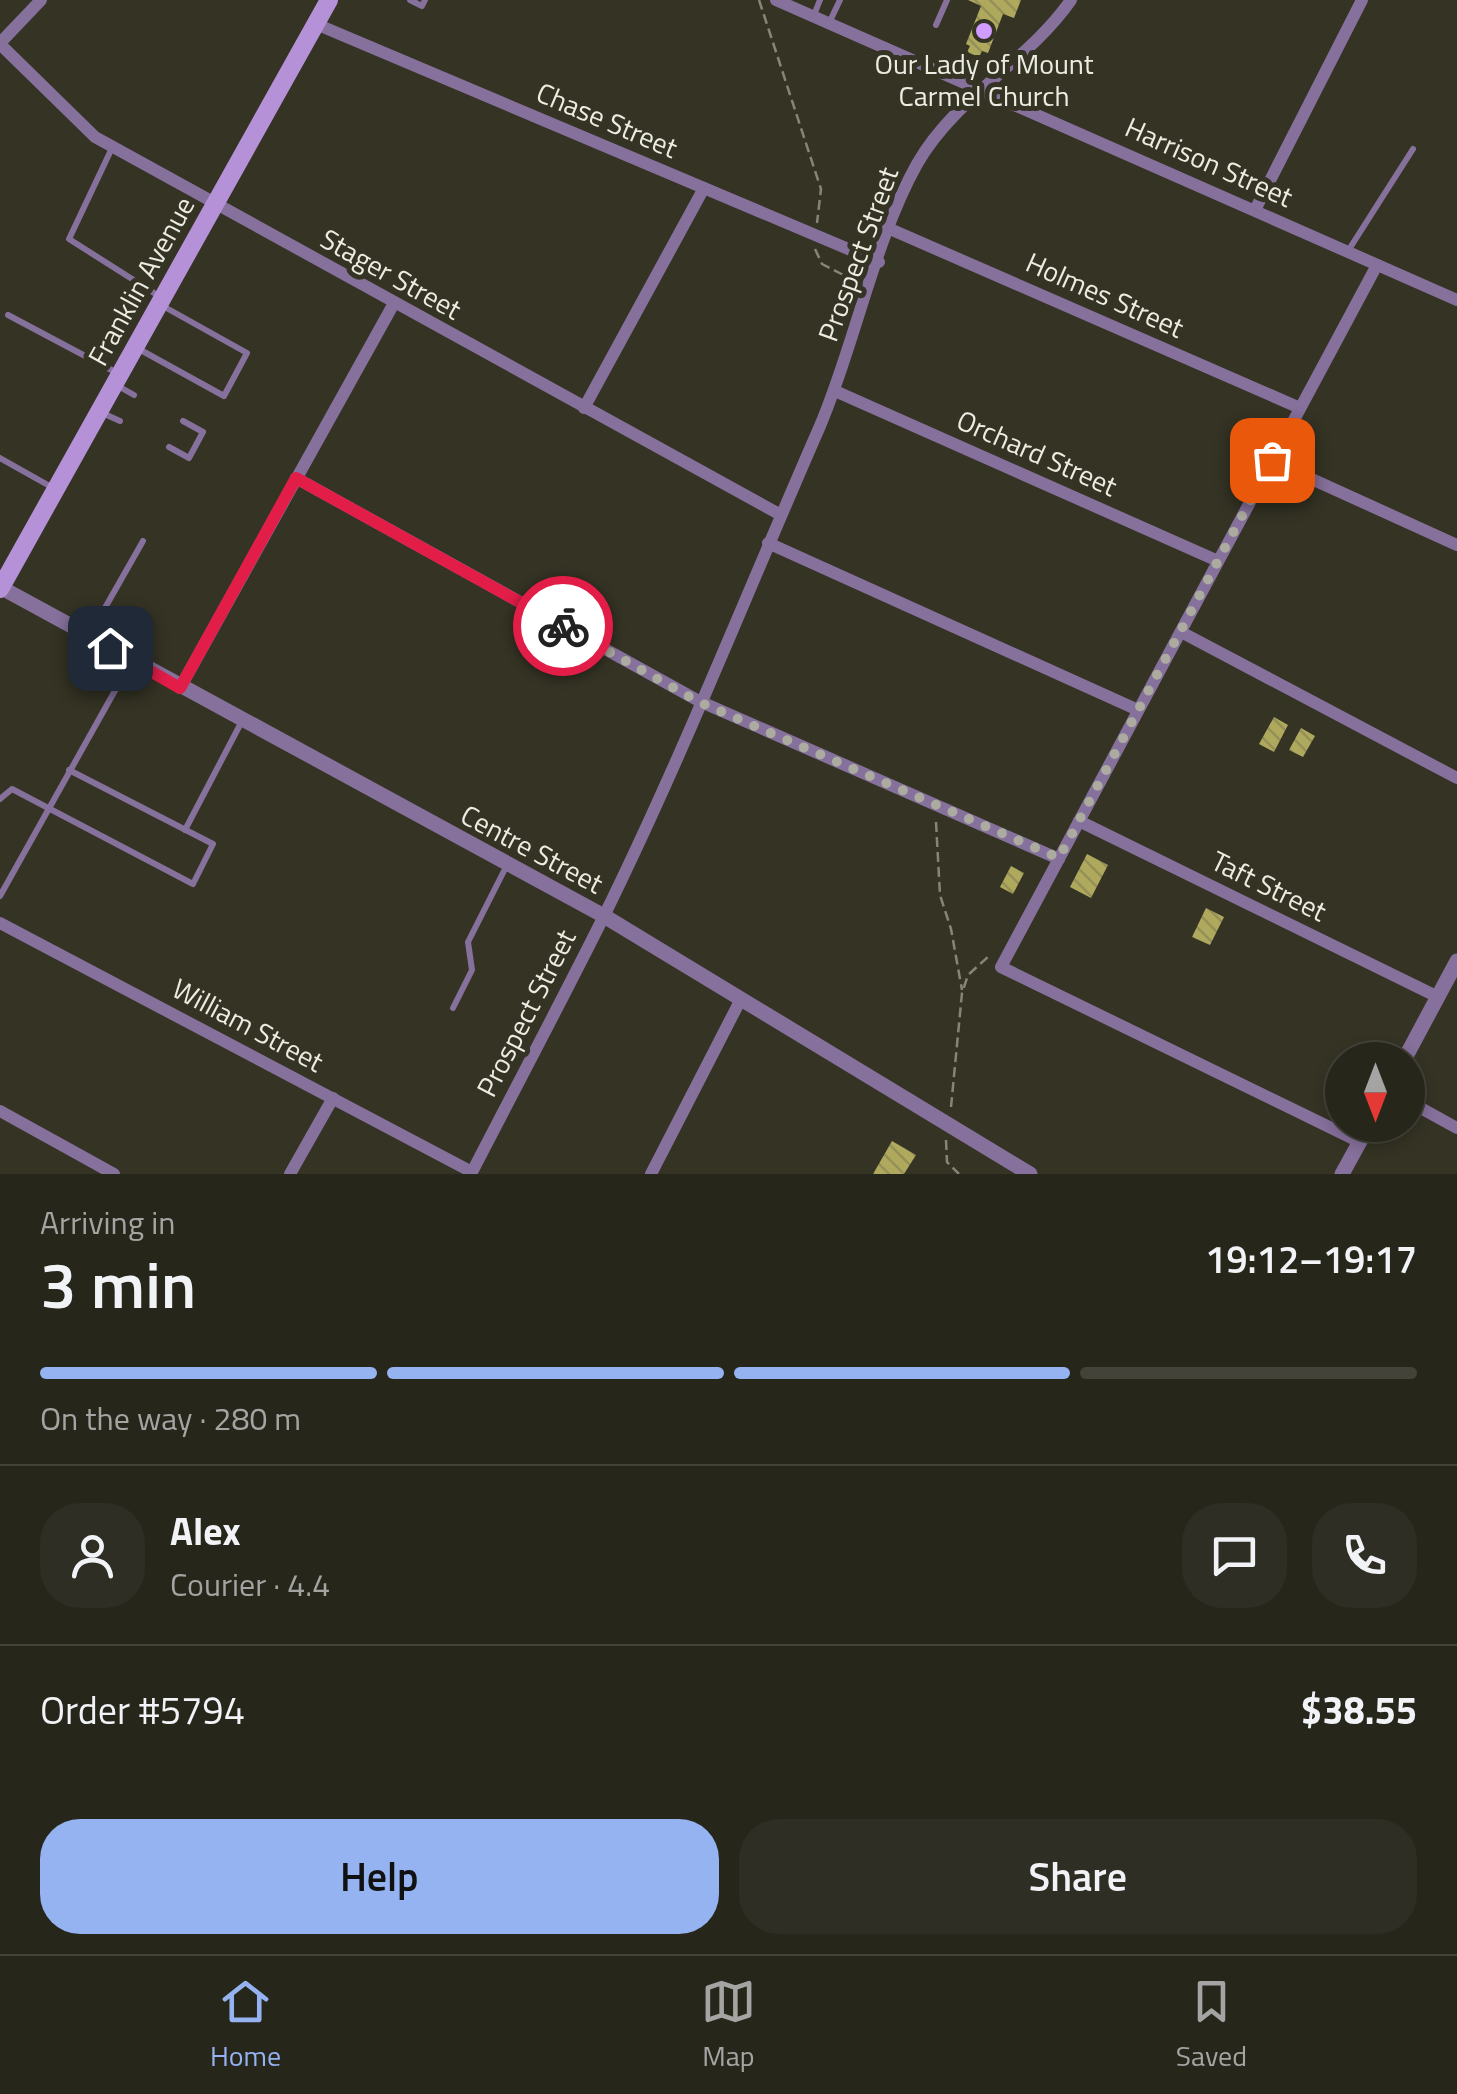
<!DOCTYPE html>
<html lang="en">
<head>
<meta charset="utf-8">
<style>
  :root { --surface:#27261b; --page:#2f2e24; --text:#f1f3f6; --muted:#a4a5a3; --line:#43433a; --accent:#95b2f1 }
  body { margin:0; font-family:"Titillium Web",sans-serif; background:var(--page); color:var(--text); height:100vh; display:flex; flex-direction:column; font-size:38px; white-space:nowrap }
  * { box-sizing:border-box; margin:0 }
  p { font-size:32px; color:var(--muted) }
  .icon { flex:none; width:55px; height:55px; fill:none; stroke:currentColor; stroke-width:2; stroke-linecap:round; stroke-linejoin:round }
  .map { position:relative; height:1174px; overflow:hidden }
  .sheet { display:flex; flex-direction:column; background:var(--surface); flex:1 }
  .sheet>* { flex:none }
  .needle { width:65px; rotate:180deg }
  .fabs { position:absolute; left:1325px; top:1042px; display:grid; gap:20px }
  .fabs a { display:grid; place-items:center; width:100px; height:100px; border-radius:50%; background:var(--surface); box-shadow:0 5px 15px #0003,0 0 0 2px var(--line); font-size:50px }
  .pin { position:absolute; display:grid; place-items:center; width:85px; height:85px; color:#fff; margin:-42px; border-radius:20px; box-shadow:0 5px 15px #0006 }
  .courier { position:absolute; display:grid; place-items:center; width:100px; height:100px; margin:-50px; border:8px solid #e11d48; border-radius:50%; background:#fff; color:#222; box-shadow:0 2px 12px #0007 }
  .headline em { font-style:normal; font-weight:600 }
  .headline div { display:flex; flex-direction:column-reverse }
  .headline { display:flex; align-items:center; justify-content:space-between; height:170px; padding:0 40px }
  h1 { font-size:65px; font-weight:600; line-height:75px }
  .bar { display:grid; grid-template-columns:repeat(4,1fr); gap:15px 10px; align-content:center; height:120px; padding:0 40px }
  .bar i { height:12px; border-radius:8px; background:var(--line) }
  .bar .on { background:var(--accent) }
  .bar p { grid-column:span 4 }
  .line { display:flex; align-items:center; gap:25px; padding:0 40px; border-top:2px solid var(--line) }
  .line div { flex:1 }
  .round { display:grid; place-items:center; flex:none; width:105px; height:105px; border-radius:40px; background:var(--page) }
  .action { display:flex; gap:20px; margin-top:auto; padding:20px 40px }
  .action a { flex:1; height:115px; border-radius:40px; background:var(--accent); color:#111; font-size:40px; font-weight:600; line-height:115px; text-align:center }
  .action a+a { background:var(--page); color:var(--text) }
  .tabs { display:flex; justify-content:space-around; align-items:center; height:140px; border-top:2px solid var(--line); background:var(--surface); font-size:28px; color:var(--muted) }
  .tabs a { display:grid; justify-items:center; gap:5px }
  .tabs .on { color:var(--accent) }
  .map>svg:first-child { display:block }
  .building { fill:url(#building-back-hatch) }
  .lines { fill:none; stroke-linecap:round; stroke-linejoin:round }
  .path { stroke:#858578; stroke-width:2.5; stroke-dasharray:10 5; stroke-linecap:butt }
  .service { stroke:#86709c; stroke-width:6 }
  .minor { stroke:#86709c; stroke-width:12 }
  .tertiary { stroke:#86709c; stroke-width:15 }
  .secondary { stroke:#b591d8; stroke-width:18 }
  .done { stroke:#acaba0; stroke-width:10; stroke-dasharray:0 18 }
  .route { stroke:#e11d48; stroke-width:12 }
  .poi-dot { fill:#d09dff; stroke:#343324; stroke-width:4 }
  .labels { text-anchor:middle; stroke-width:10; stroke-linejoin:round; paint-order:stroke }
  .poi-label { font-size:28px; fill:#ecece2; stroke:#343324 }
  .street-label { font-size:28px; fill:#ecece2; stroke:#343324 }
</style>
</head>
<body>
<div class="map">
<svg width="1457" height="1174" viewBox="0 0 1457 1174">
  <defs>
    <pattern id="building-back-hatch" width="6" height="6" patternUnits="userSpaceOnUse" patternTransform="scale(2.5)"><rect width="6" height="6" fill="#afa95e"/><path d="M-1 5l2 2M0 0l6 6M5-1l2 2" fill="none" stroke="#959058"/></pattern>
  </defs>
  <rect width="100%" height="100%" fill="#343324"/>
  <g class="building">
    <path d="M968,0H1021L1014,18L1003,14L988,53L982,51L979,57L967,52L970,46L966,44L981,6Z"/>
    <path d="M1274,717L1288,725L1274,752L1259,744Z"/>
    <path d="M1301,728L1315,736L1303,757L1289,750Z"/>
    <path d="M1087,854L1108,865L1091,898L1070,887Z"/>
    <path d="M1011,866L1024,873L1013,894L1000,887Z"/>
    <path d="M1206,908L1224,917L1210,945L1192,937Z"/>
    <path d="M892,1141L916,1155L904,1174H873Z"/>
  </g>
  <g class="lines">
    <g class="path">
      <path d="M759,0L821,189L817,223"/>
      <path d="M815,249L822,264L853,280"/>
      <path d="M936,822L940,895L951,929L962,990"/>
      <path d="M951,1107L962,993L968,975L989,956"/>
      <path d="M946,1140L947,1162L959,1174"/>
    </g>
    <g class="service">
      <path d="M410,0L422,6L425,0"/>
      <path d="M814,15L820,0"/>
      <path d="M830,21L840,0"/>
      <path d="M936,25L947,0"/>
      <path d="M112,148L69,239L162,298"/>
      <path d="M1348,251L1413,149"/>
      <path d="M8,315L119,374"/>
      <path d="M137,348L224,396L247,353L161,305"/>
      <path d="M118,386L134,395"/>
      <path d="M100,412L120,421"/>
      <path d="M169,447L189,458L203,432L183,421"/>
      <path d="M0,458L55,489"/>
      <path d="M89,636L143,541"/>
      <path d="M0,799L12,789L193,884L213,844L69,770"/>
      <path d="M185,830L242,721"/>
      <path d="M0,896L131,662"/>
      <path d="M453,1008L472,970L468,942L507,865"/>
    </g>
    <g class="minor">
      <path d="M776,0L1457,300"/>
      <path d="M316,24L879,262"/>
      <path d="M0,43L41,0"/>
      <path d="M0,44L95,137L781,515"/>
      <path d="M1255,210L1362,0"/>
      <path d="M890,229L1300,408"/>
      <path d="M835,391L1218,561"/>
      <path d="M584,408L704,188"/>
      <path d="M1272,461L1457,545"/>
      <path d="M296,478L699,701L1059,859"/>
      <path d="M768,543L1138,710"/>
      <path d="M1181,632L1457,778"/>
      <path d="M180,688L393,305"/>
      <path d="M1079,821L1438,997"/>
      <path d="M0,923L472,1172"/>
      <path d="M1408,1101L1457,1128"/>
      <path d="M0,1111L114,1174"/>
      <path d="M1360,1142L1001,967L1377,265"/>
      <path d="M290,1174L333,1098"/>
      <path d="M471,1174C515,1089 560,1004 603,918C682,758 748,590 820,426C855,344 874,241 917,164C956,96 1027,63 1071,0"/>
      <path d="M651,1174L741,999"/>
    </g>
    <g class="tertiary">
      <path d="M0,587L604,916L1030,1174"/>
      <path d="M1404,1060L1457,961"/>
      <path d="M1342,1174L1369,1125"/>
    </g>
    <path class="secondary" d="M0,589L329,0"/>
  </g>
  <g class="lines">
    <path class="done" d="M563,626L699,702L1059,858L1272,460"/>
    <path class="route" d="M110,648L180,688L296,478L563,626"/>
  </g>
  <circle class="poi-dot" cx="984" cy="31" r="10"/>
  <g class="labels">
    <g class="poi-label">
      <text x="984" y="74">Our Lady of Mount<tspan x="984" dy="32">Carmel Church</tspan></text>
    </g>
    <g class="street-label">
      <text transform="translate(607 120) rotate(23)" y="10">Chase Street</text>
      <text transform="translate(1209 162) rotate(24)" y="10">Harrison Street</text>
      <text transform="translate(858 254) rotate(-70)" y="10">Prospect Street</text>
      <text transform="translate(391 274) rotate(29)" y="10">Stager Street</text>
      <text transform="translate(141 281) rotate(-61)" y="10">Franklin Avenue</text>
      <text transform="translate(1105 295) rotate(24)" y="10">Holmes Street</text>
      <text transform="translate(1037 453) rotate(24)" y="10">Orchard Street</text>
      <text transform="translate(532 849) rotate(28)" y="10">Centre Street</text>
      <text transform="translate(1269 886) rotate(26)" y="10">Taft Street</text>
      <text transform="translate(526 1013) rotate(-63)" y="10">Prospect Street</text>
      <text transform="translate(248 1025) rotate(28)" y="10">William Street</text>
    </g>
  </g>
</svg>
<div class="fabs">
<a><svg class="needle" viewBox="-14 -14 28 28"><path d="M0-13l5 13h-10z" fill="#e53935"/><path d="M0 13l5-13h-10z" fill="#a4a5a3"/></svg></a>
</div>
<div class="pin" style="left:1272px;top:460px;background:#ea580c"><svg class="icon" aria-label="bag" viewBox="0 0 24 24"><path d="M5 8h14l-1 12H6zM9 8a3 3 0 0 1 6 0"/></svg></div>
<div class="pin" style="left:110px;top:648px;background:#1f2937"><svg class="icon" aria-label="home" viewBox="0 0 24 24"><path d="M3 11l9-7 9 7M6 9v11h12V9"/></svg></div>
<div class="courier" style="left:563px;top:626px"><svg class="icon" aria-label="bike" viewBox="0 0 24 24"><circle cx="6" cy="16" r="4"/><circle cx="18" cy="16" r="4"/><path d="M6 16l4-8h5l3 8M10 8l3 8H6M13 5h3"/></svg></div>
</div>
<section class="sheet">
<div class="headline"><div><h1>3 min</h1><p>Arriving in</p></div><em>19:12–19:17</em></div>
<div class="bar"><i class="on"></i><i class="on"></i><i class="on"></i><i></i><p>On the way · 280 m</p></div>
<div class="line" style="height:180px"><a class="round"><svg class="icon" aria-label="person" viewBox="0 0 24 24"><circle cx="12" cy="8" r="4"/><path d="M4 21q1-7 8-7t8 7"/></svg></a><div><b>Alex</b><p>Courier · 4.4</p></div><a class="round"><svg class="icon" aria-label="chat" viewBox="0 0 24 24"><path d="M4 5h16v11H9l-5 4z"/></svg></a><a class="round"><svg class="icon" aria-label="phone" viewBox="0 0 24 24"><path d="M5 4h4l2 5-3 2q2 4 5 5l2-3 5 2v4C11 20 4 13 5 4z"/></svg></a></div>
<div class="line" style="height:130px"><div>Order #5794</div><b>$38.55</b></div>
<div class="action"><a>Help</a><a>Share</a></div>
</section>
<nav class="tabs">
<a class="on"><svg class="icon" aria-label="home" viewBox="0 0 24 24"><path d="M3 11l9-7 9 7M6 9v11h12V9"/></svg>Home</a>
<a><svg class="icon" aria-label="map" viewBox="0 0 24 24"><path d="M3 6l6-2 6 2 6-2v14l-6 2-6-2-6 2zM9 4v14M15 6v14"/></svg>Map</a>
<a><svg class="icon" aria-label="saved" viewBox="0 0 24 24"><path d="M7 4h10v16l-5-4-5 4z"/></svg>Saved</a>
</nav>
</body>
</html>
